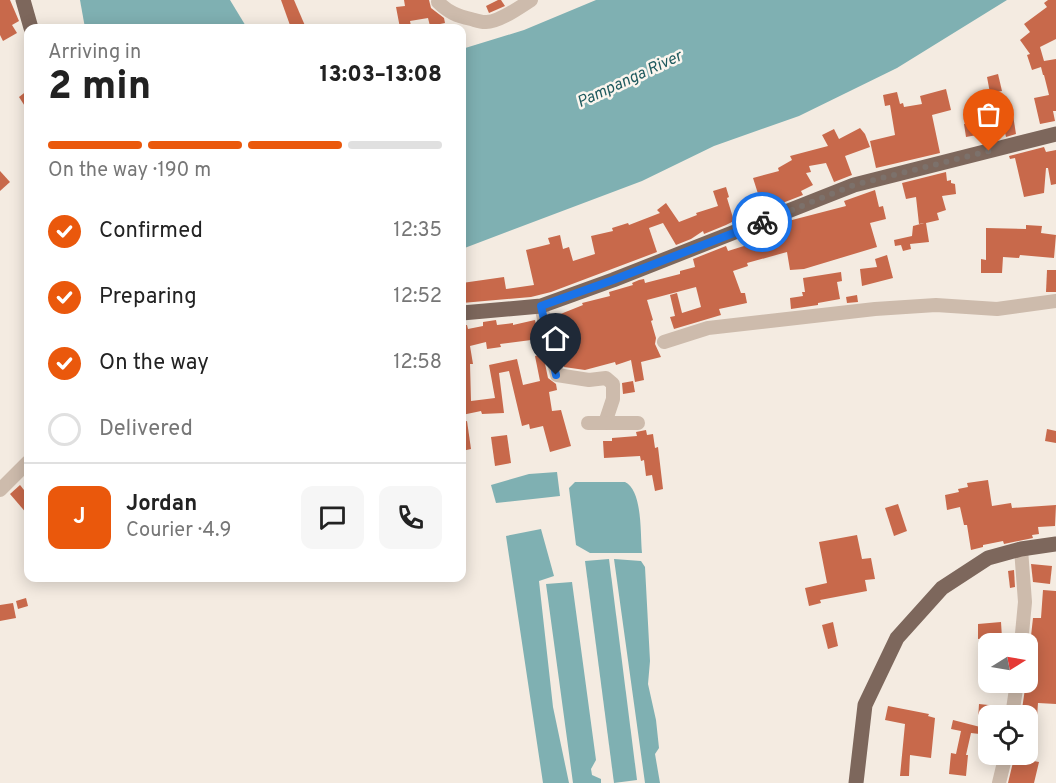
<!DOCTYPE html>
<html lang="en">
<head>
<meta charset="utf-8">
<style>
  :root { --surface:#fff; --page:#f6f6f6; --text:#222; --muted:#767676; --line:#e0e0e0; --accent:#ea580c }
  body { margin:0; font-family:Overpass,sans-serif; background:var(--page); color:var(--text); height:100vh; display:flex; flex-direction:column; font-size:22px; white-space:nowrap }
  * { box-sizing:border-box; margin:0 }
  p { font-size:20px; color:var(--muted) }
  .icon { flex:none; width:33px; height:33px; fill:none; stroke:currentColor; stroke-width:2; stroke-linecap:round; stroke-linejoin:round }
  .map { position:relative; flex:1; overflow:hidden }
  .side { position:absolute; left:24px; top:24px; width:442px; height:558px; display:flex; flex-direction:column; background:var(--surface); border-radius:12px; box-shadow:0 3px 15px #0003 }
  .side>* { flex:none }
  .needle { width:39px; rotate:79deg }
  .buttons { position:absolute; left:978px; top:633px; display:grid; gap:12px }
  .buttons a { display:grid; place-items:center; width:60px; height:60px; border-radius:12px; background:var(--surface); box-shadow:0 3px 15px #0003; font-size:30px }
  .pin { position:absolute; display:grid; place-items:center; width:51px; height:51px; color:#fff; margin:-62px -26px; border-radius:50% 50% 50% 0; rotate:-45deg; box-shadow:0 0 6px #0007 }
  .pin .icon { rotate:45deg }
  .courier { position:absolute; display:grid; place-items:center; width:60px; height:60px; margin:-30px; border:4px solid #1a73e8; border-radius:50%; background:#fff; color:#222; box-shadow:0 2px 8px #0007 }
  .overview em { font-style:normal; font-weight:800 }
  .overview div { display:flex; flex-direction:column-reverse }
  .overview { display:flex; align-items:center; justify-content:space-between; height:102px; padding:0 24px }
  h1 { font-size:39px; font-weight:800; line-height:45px }
  .bar { display:grid; grid-template-columns:repeat(4,1fr); gap:9px 6px; align-content:center; height:72px; padding:0 24px }
  .bar i { height:8px; border-radius:4px; background:var(--line) }
  .bar .active { background:var(--accent) }
  .bar p { grid-column:span 4 }
  .line { display:flex; align-items:center; gap:15px; padding:0 24px; border-top:2px solid var(--line) }
  .line div { flex:1 }
  .round { display:grid; place-items:center; flex:none; width:63px; height:63px; border-radius:12px; background:var(--page) }
  ol { padding:0 24px; list-style:none }
  li { display:flex; align-items:center; gap:18px; height:66px }
  li p { margin-inline-start:auto }
  li .icon { padding:6px; border-radius:50%; background:var(--accent); color:#fff; stroke-width:4 }
  li:last-child { color:var(--muted) }
  li i { width:33px; height:33px; border:3px solid var(--line); border-radius:50% }
  .map>svg:first-child { display:block }
  .water { fill:#7fb0b2 }
  .building { fill:#c8694b }
  .lines { fill:none; stroke-linecap:round; stroke-linejoin:round }
  .minor { stroke:#cdbbac; stroke-width:14 }
  .major { stroke:#7d675c; stroke-width:15 }
  .done { stroke:#7c716b; stroke-width:6; stroke-dasharray:0 10.8 }
  .route { stroke:#1a73e8; stroke-width:8 }
  .labels { text-anchor:middle; stroke-width:5; stroke-linejoin:round; paint-order:stroke }
  .water-label { font-size:16px; font-style:italic; fill:#1f5a5e; stroke:#fbf5ee }
</style>
</head>
<body>
<div class="map">
<svg width="1056" height="783" viewBox="0 0 1056 783">
  <rect width="100%" height="100%" fill="#f4ebe1"/>
  <g class="water">
    <path d="M80,0H230L247,28H85Z"/>
    <path d="M596,0H1007L897,68L799,116L714,146L642,181L462,249V49L524,30Z"/>
    <path d="M557,472L560,496L496,503L491,485L529,474Z"/>
    <path d="M575,482H625C643,491 640,534 642,553H590L576,545L569,488Z"/>
    <path d="M541,529L554,576L539,581L553,707L569,783H543L506,536Z"/>
    <path d="M609,559L637,780L614,783L585,561Z"/>
    <path d="M614,559L641,561L645,567L650,661L648,684L656,720L659,748L655,754L660,783H645Z"/>
    <path d="M572,582L596,760L591,769L592,775L601,779V783H573L546,584Z"/>
  </g>
  <g class="building">
    <path d="M0,0H10L19,21L12,25L17,33L3,41L0,35Z"/>
    <path d="M281,0H294L306,28H291Z"/>
    <path d="M404,0H429L431,8L444,18L445,23L430,26L428,18L410,21L411,26L400,28L396,7L405,6Z"/>
    <path d="M498,0H501L505,6L489,13L486,6Z"/>
    <path d="M1048,0H1056V39L1040,47L1044,61L1056,59V111H1053L1055,121L1040,124L1034,98L1049,95L1044,75H1043L1041,67L1032,70L1027,55L1030,54L1020,40L1030,32L1024,24L1047,7L1044,3Z"/>
    <path d="M998,74L1002,91L990,93L987,77Z"/>
    <path d="M946,89L951,110L932,115L940,153L876,168L870,141L895,135L890,105L885,106L883,95L897,92L900,104L903,103L904,107L922,104L920,96Z"/>
    <path d="M28,90V111L19,97Z"/>
    <path d="M1012,109L1016,134L1006,137L1000,111Z"/>
    <path d="M975,122L977,135L966,137L964,124Z"/>
    <path d="M860,128L865,134L870,147L845,156L852,175L834,182L826,163L809,166L811,172L806,173L813,185L801,191L803,195L752,215L749,204L760,200L753,178L779,171L778,168L792,160L790,156L828,146L822,135L834,129L839,139Z"/>
    <path d="M1044,147L1046,152L1056,150V184L1051,185L1048,168H1046L1044,193L1024,197L1015,158L1010,159L1009,156Z"/>
    <path d="M0,171L10,182L0,191Z"/>
    <path d="M946,172L947,181L951,180V183L955,184L956,194L942,196L946,210L937,213L939,220L926,223L929,242L910,244L911,249L903,251L901,245L895,246L894,240L912,236L913,226L924,223L919,224L916,197L906,199L902,183Z"/>
    <path d="M726,187L729,197L727,198L734,221L726,225L704,234L703,231L691,239L676,245L663,223L649,228L657,252L551,292L531,297L462,303V283L504,277L506,289L534,285L526,250L550,244L548,238L560,235L563,249L569,247L573,261L595,254L591,236L613,231L612,228L628,223L629,225L660,213L657,210L666,203L679,222L697,215L696,213L718,206L713,191Z"/>
    <path d="M875,190L879,207L883,206L886,219L870,223L877,247L804,269L790,270L787,252L747,263L748,266L733,271L741,293H745L747,303L719,309L721,315L674,329L670,317L675,316L670,295L677,293L682,313L701,307L696,287L647,300L653,320L651,321L656,338L655,344L661,357L641,362L644,380L635,382L631,360L616,365L615,362L585,370L564,367L560,348L575,345L573,334L557,337L553,317L583,305L582,303L610,296L609,292L633,285L632,283L639,280L644,279L645,283L680,274V271L695,267L693,259L726,246L728,251L744,246L742,240L749,237L750,239L778,230L777,226L792,220L846,206L844,201Z"/>
    <path d="M1026,225L1042,226L1041,233L1056,235L1054,258L1020,255L1019,258L1003,257L1002,273H981V259L986,260V228L1026,229Z"/>
    <path d="M887,255L893,278L862,286L860,269L877,267L875,259Z"/>
    <path d="M1047,270H1056V292H1046Z"/>
    <path d="M841,272L842,281L837,282L840,299L818,303V305L791,309L790,298L803,296L802,292H805L803,278Z"/>
    <path d="M857,295L858,302L847,303L846,297Z"/>
    <path d="M496,320L497,325L513,323V325L535,320L539,339L500,344L501,347L487,349L486,342L470,346L473,364H470L471,401L495,398L489,365L517,359L523,385L540,381L535,356L543,354L548,378L556,384L557,390L549,392L552,411L561,410L571,446L550,452L543,426L530,429L529,424L522,426L509,371L499,373L504,413L482,414L481,411L462,415V325H467L468,329L483,326V322Z"/>
    <path d="M633,381L635,392L623,394L622,383Z"/>
    <path d="M467,421L471,449L462,451V422Z"/>
    <path d="M1047,429L1056,431V443L1045,441Z"/>
    <path d="M646,430L647,435L653,434L655,448L658,447L663,489L655,491L652,475L646,476L644,460L641,461L640,456L604,458L603,441H612V438L637,436L636,432Z"/>
    <path d="M507,435L511,463L495,466L491,437Z"/>
    <path d="M988,480L992,506L1011,503L1012,508L1056,505L1055,526L1038,527L1039,534L1032,535L1033,538L1004,544L1003,541L983,545V547L971,550L967,525H964L960,507L947,510L945,495L959,492L958,489L968,487L967,483Z"/>
    <path d="M20,485L28,495V515L10,494Z"/>
    <path d="M898,504L907,531L894,536L885,508Z"/>
    <path d="M857,535L862,559L871,558L875,579L865,580L867,591L820,600L821,603L809,606L805,588L827,583L819,542Z"/>
    <path d="M1031,564L1052,566L1050,584L1033,582Z"/>
    <path d="M1014,570L1015,587L1010,588L1008,571Z"/>
    <path d="M1043,590L1056,591V704L1038,703L1037,717L1021,716L1026,682H1028V650L1030,645L1033,618H1041Z"/>
    <path d="M26,598L28,606L18,609L16,601Z"/>
    <path d="M13,603L16,618L0,621V605Z"/>
    <path d="M833,622L838,646L828,649L822,625Z"/>
    <path d="M1001,622L1002,638L978,639V624Z"/>
    <path d="M979,704L998,706L997,716H988V721L978,720Z"/>
    <path d="M888,706L929,714L928,716L935,718L931,758L910,755L909,776H900L905,724L885,720Z"/>
    <path d="M953,720L988,729V735L971,733L966,755H968L966,776L949,774L951,753L956,754L961,731L951,729Z"/>
    <path d="M1015,754H1019L1018,758L1039,762L1034,783H1008Z"/>
  </g>
  <g class="lines">
    <g class="minor">
      <path d="M438,2C448,12 457,16 471,19C475,20 480,22 485,22C498,23 520,7 531,0"/>
      <path d="M541,306L557,375L589,380L606,378L613,384V399L605,423H638"/>
      <path d="M664,342L708,328L875,309L936,305L997,309L1056,301"/>
      <path d="M588,423H605"/>
      <path d="M0,490L28,462"/>
      <path d="M1021,644L1025,602L1021,549"/>
      <path d="M1012,716L1017,682"/>
      <path d="M999,783L1006,754"/>
    </g>
    <g class="major">
      <path d="M23,0L31,28"/>
      <path d="M462,313L541,306L613,280L854,185L1056,134"/>
      <path d="M856,783L865,705L897,638L942,588L988,558L1021,549L1056,544"/>
    </g>
  </g>
  <g class="lines">
    <path class="done" d="M762,222L854,185L989,151"/>
    <path class="route" d="M556,375L541,306L613,280L762,222"/>
  </g>
  <g class="labels">
    <g class="water-label">
      <text transform="translate(629 78) rotate(-25)" y="6">Pampanga River</text>
    </g>
  </g>
</svg>
<div class="buttons">
<a><svg class="needle" viewBox="-14 -14 28 28"><path d="M0-13l5 13h-10z" fill="#e53935"/><path d="M0 13l5-13h-10z" fill="#767676"/></svg></a>
<a><svg class="icon" aria-label="locate" viewBox="0 0 24 24"><circle cx="12" cy="12" r="6"/><path d="M12 2v4M12 18v4M2 12h4M18 12h4"/></svg></a>
</div>
<div class="pin" style="left:989px;top:151px;background:#ea580c"><svg class="icon" aria-label="bag" viewBox="0 0 24 24"><path d="M5 8h14l-1 12H6zM9 8a3 3 0 0 1 6 0"/></svg></div>
<div class="pin" style="left:556px;top:375px;background:#1f2937"><svg class="icon" aria-label="home" viewBox="0 0 24 24"><path d="M3 11l9-7 9 7M6 9v11h12V9"/></svg></div>
<div class="courier" style="left:762px;top:222px"><svg class="icon" aria-label="bike" viewBox="0 0 24 24"><circle cx="6" cy="16" r="4"/><circle cx="18" cy="16" r="4"/><path d="M6 16l4-8h5l3 8M10 8l3 8H6M13 5h3"/></svg></div>
<section class="side">
<div class="overview"><div><h1>2 min</h1><p>Arriving in</p></div><em>13:03–13:08</em></div>
<div class="bar"><i class="active"></i><i class="active"></i><i class="active"></i><i></i><p>On the way · 190 m</p></div>
<ol>
<li><svg class="icon" aria-label="check" viewBox="0 0 24 24"><path d="M5 12l5 5 9-10"/></svg>Confirmed<p>12:35</p></li>
<li><svg class="icon" aria-label="check" viewBox="0 0 24 24"><path d="M5 12l5 5 9-10"/></svg>Preparing<p>12:52</p></li>
<li><svg class="icon" aria-label="check" viewBox="0 0 24 24"><path d="M5 12l5 5 9-10"/></svg>On the way<p>12:58</p></li>
<li><i></i>Delivered</li>
</ol>
<div class="line" style="height:108px"><b class="round" style="background:var(--accent);color:#fff">J</b><div><b>Jordan</b><p>Courier · 4.9</p></div><a class="round"><svg class="icon" aria-label="chat" viewBox="0 0 24 24"><path d="M4 5h16v11H9l-5 4z"/></svg></a><a class="round"><svg class="icon" aria-label="phone" viewBox="0 0 24 24"><path d="M5 4h4l2 5-3 2q2 4 5 5l2-3 5 2v4C11 20 4 13 5 4z"/></svg></a></div>
</section>
</div>
</body>
</html>
